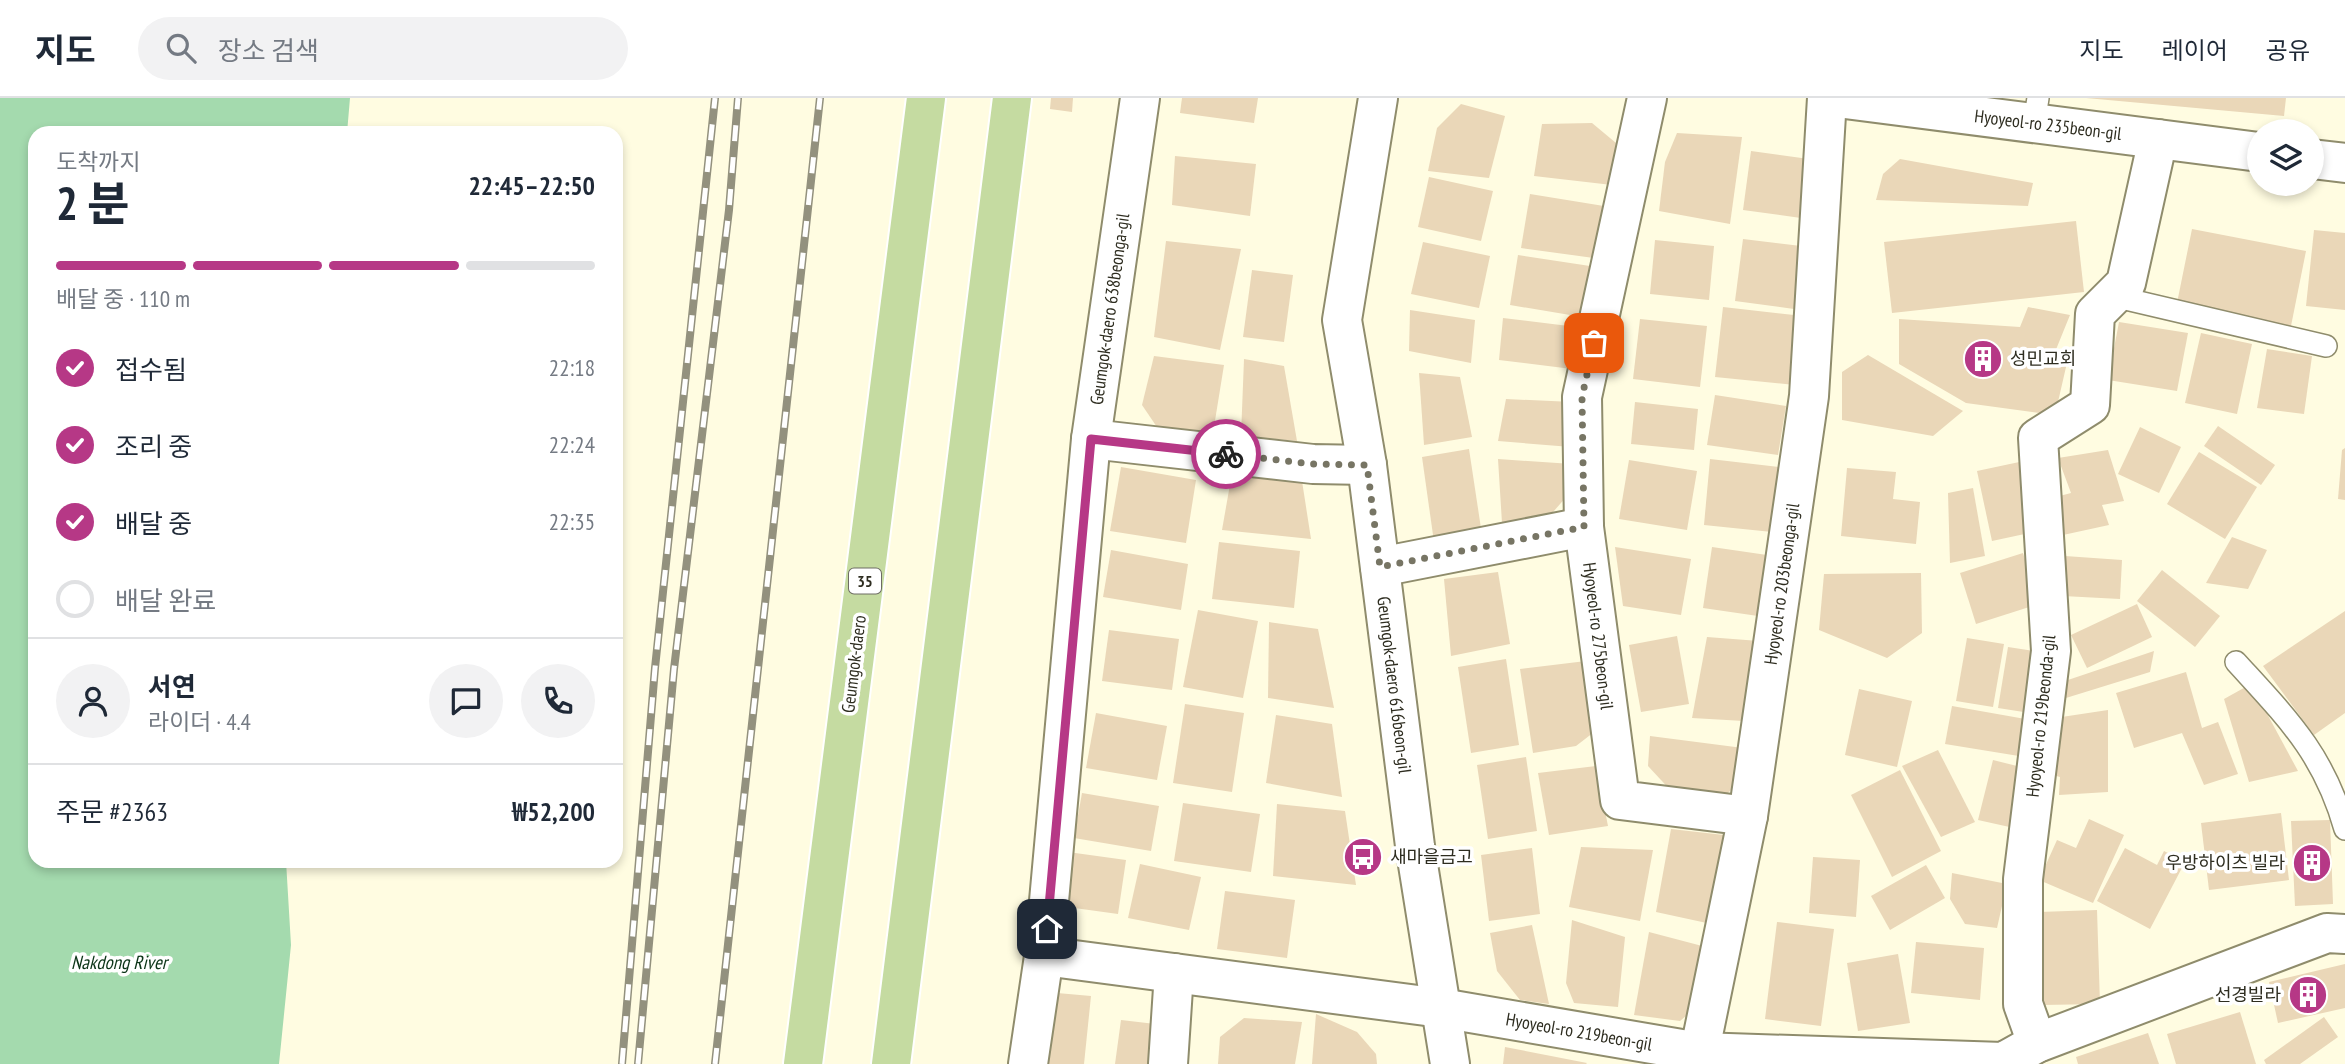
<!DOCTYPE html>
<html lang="ko">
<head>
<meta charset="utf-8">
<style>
  :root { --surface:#fff; --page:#f2f2f3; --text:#1f2937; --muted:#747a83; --line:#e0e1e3; --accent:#b63886 }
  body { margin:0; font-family:"PT Sans Narrow","Noto Sans KR",sans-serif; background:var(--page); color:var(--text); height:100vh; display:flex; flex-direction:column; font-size:26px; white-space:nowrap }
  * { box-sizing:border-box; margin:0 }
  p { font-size:23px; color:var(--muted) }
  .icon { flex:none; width:38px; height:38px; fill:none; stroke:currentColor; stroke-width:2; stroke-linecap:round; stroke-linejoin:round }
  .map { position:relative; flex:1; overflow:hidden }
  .sheet { position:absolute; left:28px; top:28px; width:595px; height:742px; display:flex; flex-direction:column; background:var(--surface); border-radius:21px; box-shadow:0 4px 10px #0003 }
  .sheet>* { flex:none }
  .fabs { position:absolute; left:2247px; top:21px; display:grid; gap:14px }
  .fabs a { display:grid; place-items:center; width:77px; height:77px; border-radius:50%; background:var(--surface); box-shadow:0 4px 10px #0003; font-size:35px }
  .pin { position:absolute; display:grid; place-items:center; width:60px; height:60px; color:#fff; margin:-30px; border-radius:14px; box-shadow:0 4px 10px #0006 }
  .courier { position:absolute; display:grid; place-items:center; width:70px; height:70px; margin:-35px; border:5px solid #b63886; border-radius:50%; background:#fff; color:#222; box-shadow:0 2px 9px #0007 }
  .headline em { font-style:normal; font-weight:700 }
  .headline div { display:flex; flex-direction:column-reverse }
  .headline { display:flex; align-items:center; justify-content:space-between; height:119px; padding:0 28px }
  h1 { font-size:46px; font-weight:700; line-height:52px }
  .bar { display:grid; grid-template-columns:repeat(4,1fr); gap:10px 7px; align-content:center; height:84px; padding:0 28px }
  .bar i { height:9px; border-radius:5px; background:var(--line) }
  .bar .current { background:var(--accent) }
  .bar p { grid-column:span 4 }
  .line { display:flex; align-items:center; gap:18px; padding:0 28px; border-top:2px solid var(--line) }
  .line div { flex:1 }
  .round { display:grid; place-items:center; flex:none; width:74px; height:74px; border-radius:37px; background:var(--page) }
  ol { padding:0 28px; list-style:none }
  li { display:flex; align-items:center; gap:21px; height:77px }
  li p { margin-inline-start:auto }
  li .icon { padding:7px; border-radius:50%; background:var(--accent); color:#fff; stroke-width:4 }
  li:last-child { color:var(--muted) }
  li i { width:38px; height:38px; border:4px solid var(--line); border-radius:50% }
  header { display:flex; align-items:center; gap:42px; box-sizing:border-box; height:98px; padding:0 35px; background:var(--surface); border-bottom:2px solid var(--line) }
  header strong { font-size:33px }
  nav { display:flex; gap:38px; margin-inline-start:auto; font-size:24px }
  .search { width:490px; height:63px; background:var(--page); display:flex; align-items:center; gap:18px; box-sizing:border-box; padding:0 24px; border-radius:38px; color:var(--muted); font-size:26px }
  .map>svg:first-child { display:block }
  .water { fill:#a4daae }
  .building { fill:#ead7b8 }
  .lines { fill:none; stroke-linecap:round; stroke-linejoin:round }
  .service-casing { stroke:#8f8c6c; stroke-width:24 }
  .minor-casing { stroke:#8f8c6c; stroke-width:42 }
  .tertiary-casing { stroke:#8f8c6c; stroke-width:42 }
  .primary-casing { stroke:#fff; stroke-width:42 }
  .service { stroke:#fff; stroke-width:21 }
  .minor { stroke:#fff; stroke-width:38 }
  .tertiary { stroke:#fff; stroke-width:38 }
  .primary { stroke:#c5dba1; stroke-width:38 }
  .rail-casing { stroke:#93917e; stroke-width:8 }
  .rail { stroke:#fff; stroke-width:5; stroke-dasharray:16; stroke-linecap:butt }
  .done { stroke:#777564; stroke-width:7; stroke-dasharray:0 12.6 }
  .route { stroke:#b63886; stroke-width:9 }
  .labels { text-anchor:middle; stroke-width:7; stroke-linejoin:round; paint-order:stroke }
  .shield { fill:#fff; stroke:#6d6c63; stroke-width:2 }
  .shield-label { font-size:16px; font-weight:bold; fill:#2e2d20 }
  .street-label { font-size:18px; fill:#2e2d20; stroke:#fff }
  .poi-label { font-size:18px; fill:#2e2d20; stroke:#fff; text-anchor:start }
  .water-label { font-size:19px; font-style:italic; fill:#0b3417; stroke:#fff }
</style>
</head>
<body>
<header>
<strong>지도</strong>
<div class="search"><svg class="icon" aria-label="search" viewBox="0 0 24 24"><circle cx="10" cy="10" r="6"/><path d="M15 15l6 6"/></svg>장소 검색</div>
<nav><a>지도</a><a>레이어</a><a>공유</a></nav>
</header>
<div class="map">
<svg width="2345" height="966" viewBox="0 0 2345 966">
  <rect width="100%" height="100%" fill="#fffce1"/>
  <path class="water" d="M0,0H350L347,35H35V763H286L291,847L279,966H0Z"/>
  <g class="building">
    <path d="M1051,0H1073L1072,14L1050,11Z"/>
    <path d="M1182,0H1258L1254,25L1180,15Z"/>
    <path d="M2086,0H2286L2284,18Z"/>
    <path d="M1461,6L1505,18L1489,80L1428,73L1437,30Z"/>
    <path d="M1592,25L1616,45L1612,87L1534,78L1542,26Z"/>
    <path d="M1677,35L1742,39L1730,126L1659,113L1665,64Z"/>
    <path d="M1751,53L1816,62L1808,121L1743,112Z"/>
    <path d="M1175,58L1256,66L1250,118L1172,107Z"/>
    <path d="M1900,61L2033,85L2028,108L1876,102L1883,76Z"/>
    <path d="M1429,79L1493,93L1481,143L1418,129Z"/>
    <path d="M1530,96L1610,109L1601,161L1521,150Z"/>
    <path d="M2076,123L2084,194L1892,215L1884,144Z"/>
    <path d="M2192,131L2306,153L2291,228L2177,205Z"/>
    <path d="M2314,132L2345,135V212L2306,208Z"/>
    <path d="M1743,141L1801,148L1794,211L1735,203Z"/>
    <path d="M1655,142L1714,148L1709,202L1650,196Z"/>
    <path d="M1166,143L1241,151L1220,252L1154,239Z"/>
    <path d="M1423,144L1490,158L1479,210L1411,196Z"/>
    <path d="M1518,157L1590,168L1582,219L1510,207Z"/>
    <path d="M1252,172L1293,177L1284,244L1243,239Z"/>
    <path d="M1723,209L1803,218L1795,287L1715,279Z"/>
    <path d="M2028,209L2070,217L2055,254L2069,256L2055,317L1966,305L1899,266V221L2020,229Z"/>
    <path d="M1410,212L1475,222L1471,265L1409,253Z"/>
    <path d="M1503,220L1585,230L1580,272L1499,262Z"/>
    <path d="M1640,221L1707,228L1700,289L1633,281Z"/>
    <path d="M2119,224L2188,235L2177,293L2108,282Z"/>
    <path d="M2201,235L2252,246L2237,316L2185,305Z"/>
    <path d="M2267,251L2312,258L2304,316L2257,310Z"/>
    <path d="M1868,257L1963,313L1933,338L1842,322V274Z"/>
    <path d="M1154,258L1224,267L1213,335H1161L1142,307Z"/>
    <path d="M1244,261L1284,268L1297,343L1241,338Z"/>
    <path d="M1419,275L1460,279L1472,339L1424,347Z"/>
    <path d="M1715,297L1786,308L1778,357L1707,347Z"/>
    <path d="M1506,301L1573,304L1571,349L1498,343Z"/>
    <path d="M1635,304L1698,311L1694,352L1631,346Z"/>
    <path d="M2218,328L2275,367L2261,387L2204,348Z"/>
    <path d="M2140,329L2181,349L2159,395L2118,376Z"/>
    <path d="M2345,350V402L2338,401L2342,352Z"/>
    <path d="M1469,351L1482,437L1434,444L1422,359Z"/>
    <path d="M2108,352L2124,403L2102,407L2109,427L2063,437L2052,400L2071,395L2058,360Z"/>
    <path d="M2199,354L2257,389L2225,441L2167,406Z"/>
    <path d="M1498,361L1572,366L1568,397L1546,422L1502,425Z"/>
    <path d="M1710,361L1779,369L1772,434L1704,427Z"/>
    <path d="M1629,362L1697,373L1687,432L1619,421Z"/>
    <path d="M2024,363L2039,433L1992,443L1977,373Z"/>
    <path d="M1121,369L1196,382L1186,445L1110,433Z"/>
    <path d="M1847,370L1896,374L1893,401L1920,404L1916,446L1841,438Z"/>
    <path d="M1232,375L1302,383L1311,441L1222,432Z"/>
    <path d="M1973,390L1985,458L1950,465L1948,395Z"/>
    <path d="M2232,439L2267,452L2248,491L2206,485Z"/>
    <path d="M1219,444L1300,453L1294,510L1212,501Z"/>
    <path d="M1615,449L1691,461L1681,517L1623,508Z"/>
    <path d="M1712,449L1767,457L1758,518L1703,510Z"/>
    <path d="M1111,452L1188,466L1181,512L1103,499Z"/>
    <path d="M2023,455L2039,506L1976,526L1960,475Z"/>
    <path d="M2065,458L2122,462L2120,501L2063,498Z"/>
    <path d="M2162,472L2220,518L2195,549L2137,503Z"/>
    <path d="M1498,474L1510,546L1451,558L1444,481Z"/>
    <path d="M1921,475L1922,535L1887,560L1819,532L1824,476Z"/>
    <path d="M2137,506L2152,539L2087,570L2071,537Z"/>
    <path d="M1198,512L1258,523L1243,600L1183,589Z"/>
    <path d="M2345,513V615L2314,637L2263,568Z"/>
    <path d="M1269,524L1318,531L1334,610L1268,600Z"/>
    <path d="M1109,532L1179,541L1172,592L1102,583Z"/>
    <path d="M1677,538L1689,606L1641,614L1629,547Z"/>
    <path d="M1707,539L1759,543L1744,623L1692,620Z"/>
    <path d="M1967,540L2004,546L1993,609L1956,603Z"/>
    <path d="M2008,549L2040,554L2030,615L1998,610Z"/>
    <path d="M2154,553L2150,574L2053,604L2062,584Z"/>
    <path d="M1506,561L1519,647L1471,655L1458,569Z"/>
    <path d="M1586,563L1598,631L1576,648L1533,655L1520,571Z"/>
    <path d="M2186,574L2202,630L2218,624L2238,676L2204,687L2182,635L2134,650L2116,595Z"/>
    <path d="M2251,586L2298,673L2249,684L2224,601Z"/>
    <path d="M1859,591L1912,603L1897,669L1845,657Z"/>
    <path d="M1185,606L1244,615L1232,694L1173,685Z"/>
    <path d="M1952,608L2031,622L2025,659L1945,646Z"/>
    <path d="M2108,612V694L2059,697L2060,679L2046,675L2055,620Z"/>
    <path d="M1096,615L1167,628L1157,682L1086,670Z"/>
    <path d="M1276,617L1332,626L1342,699L1266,685Z"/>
    <path d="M1650,638L1743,650L1739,685L1721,701L1674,696L1648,668Z"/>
    <path d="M1938,652L1975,724L1941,739L1902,668Z"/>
    <path d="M1526,659L1537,733L1488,741L1477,667Z"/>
    <path d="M1993,662L2029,671L2014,730L1978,722Z"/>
    <path d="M1596,668L1608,728L1549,737L1538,675Z"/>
    <path d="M1900,672L1941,753L1892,779L1851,697Z"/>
    <path d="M1082,695L1159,708L1151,753L1074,740Z"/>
    <path d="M1183,705L1260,716L1251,774L1174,763Z"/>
    <path d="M1277,706L1345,713L1356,787L1273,778Z"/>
    <path d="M2281,715L2289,782L2209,792L2201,725Z"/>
    <path d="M2089,721L2124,737L2093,805L2039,782L2057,742L2076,750Z"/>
    <path d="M2330,722L2333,806L2295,808L2291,723Z"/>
    <path d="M1671,731L1724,737L1716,772L1730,773L1716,827L1656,814Z"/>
    <path d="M1581,749L1653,752L1640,823L1569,809Z"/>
    <path d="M1532,750L1540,816L1489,823L1481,757Z"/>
    <path d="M2125,750L2157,767L2164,753L2185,764L2150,831L2097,803Z"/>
    <path d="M1068,754L1126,762L1118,816L1060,808Z"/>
    <path d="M1813,759L1860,762L1856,819L1809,815Z"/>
    <path d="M1140,766L1201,779L1189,832L1128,820Z"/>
    <path d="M1926,767L1945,800L1890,832L1871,798Z"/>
    <path d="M1952,775L2007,786L1997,830L1965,826L1950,801Z"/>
    <path d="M1225,793L1295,802L1287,860L1217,851Z"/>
    <path d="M2097,812L2100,906L2042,907L2039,814Z"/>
    <path d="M1572,822L1625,839L1618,909L1574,905L1566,885Z"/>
    <path d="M1777,824L1834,831L1821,928L1765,921Z"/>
    <path d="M1532,827L1549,906L1520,902L1497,873L1490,835Z"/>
    <path d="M1649,834L1706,849L1700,906L1680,923L1634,917Z"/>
    <path d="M1916,844L1984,850L1980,902L1911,895Z"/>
    <path d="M1898,856L1910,925L1858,933L1847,865Z"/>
    <path d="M2345,866V910L2278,925L2269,884Z"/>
    <path d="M1046,894L1091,898L1084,966H1038Z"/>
    <path d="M2240,914L2256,966H2176L2167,936Z"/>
    <path d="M1316,916L1357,934L1376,956L1377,966H1312Z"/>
    <path d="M2324,919L2338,939L2300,966H2266L2264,962Z"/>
    <path d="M1244,920L1302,924L1295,966H1218L1220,939Z"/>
    <path d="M1121,922L1164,927L1160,966H1115Z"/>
    <path d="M2148,935L2159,966H2078L2076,959Z"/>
    <path d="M1505,949L1587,965L1586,966H1503Z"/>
  </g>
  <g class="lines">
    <g class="service-casing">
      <g id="service">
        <path d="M2034,25L2038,0"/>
        <path d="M2113,198L2326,248"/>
        <path d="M2236,564C2287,620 2324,656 2345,731"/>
      </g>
    </g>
    <g class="minor-casing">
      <g id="minor">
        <path d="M1647,0L1582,299L1584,429L1620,702L1748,718"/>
        <path d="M1091,341L1313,366L1367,367"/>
        <path d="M1380,469L1584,429"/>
        <path d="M1044,858L1441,910L1699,954L2003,964L2037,945L2327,835L2345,836"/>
        <path d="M2037,945L2023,906V781L2051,553L2038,340L2090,307L2095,216L2126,185L2158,41"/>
        <path d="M1028,966L1044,858L1091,341L1140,0"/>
        <path d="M1168,966L1174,875"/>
        <path d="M1697,966L1748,718L1809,298L1827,0"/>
      </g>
    </g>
    <g class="tertiary-casing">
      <g id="tertiary">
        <path d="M1378,0L1342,222L1367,367L1415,748L1450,966"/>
        <path d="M1837,0L2259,54"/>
        <path d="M2312,61L2345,65"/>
      </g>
    </g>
    <g class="primary-casing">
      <g id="primary">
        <path d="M803,966L926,0"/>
        <path d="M891,966L1012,0"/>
      </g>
    </g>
    <use href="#service" class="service"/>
    <use href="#minor" class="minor"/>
    <use href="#tertiary" class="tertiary"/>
    <use href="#primary" class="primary"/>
    <g class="rail-casing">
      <g id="rail">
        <path d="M622,966L655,570L715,0"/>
        <path d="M638,966L674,571L729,112L738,0"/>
        <path d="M715,966L820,0"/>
      </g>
    </g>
    <use href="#rail" class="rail"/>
  </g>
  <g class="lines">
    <path class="done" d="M1226,356L1313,366L1367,367L1380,469L1584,429L1582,299L1594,245"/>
    <path class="route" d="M1047,831L1091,341L1226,356"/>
  </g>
  <defs>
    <g id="building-disc" transform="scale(2.0125)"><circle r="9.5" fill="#b63886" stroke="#fff"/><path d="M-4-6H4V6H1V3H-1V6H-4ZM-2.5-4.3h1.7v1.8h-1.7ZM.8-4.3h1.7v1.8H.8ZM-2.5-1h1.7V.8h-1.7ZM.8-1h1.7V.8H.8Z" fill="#fff"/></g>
    <g id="bus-disc" transform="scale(2.0125)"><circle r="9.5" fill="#b63886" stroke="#fff"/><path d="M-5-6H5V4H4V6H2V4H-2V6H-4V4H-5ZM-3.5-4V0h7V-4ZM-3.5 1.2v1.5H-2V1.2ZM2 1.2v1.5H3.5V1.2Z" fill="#fff"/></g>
  </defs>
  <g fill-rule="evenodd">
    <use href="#building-disc" x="1983" y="261"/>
    <use href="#bus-disc" x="1363" y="759"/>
    <use href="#building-disc" x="2312" y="765"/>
    <use href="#building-disc" x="2308" y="897"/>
  </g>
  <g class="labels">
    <rect class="shield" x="849" y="470.5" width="32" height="25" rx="5"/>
    <g class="shield-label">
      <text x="865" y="489">35</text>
    </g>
    <g class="street-label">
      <text transform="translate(2048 27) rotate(7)" y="6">Hyoyeol-ro 235beon-gil</text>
      <text transform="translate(1110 211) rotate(-82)" y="6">Geumgok-daero 638beonga-gil</text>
      <text transform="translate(1782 486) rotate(-82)" y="6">Hyoyeol-ro 203beonga-gil</text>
      <text transform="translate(1598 538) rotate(83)" y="6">Hyoyeol-ro 275beon-gil</text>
      <text transform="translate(854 566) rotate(-83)" y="6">Geumgok-daero</text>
      <text transform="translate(1394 587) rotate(83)" y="6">Geumgok-daero 616beon-gil</text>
      <text transform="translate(2041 618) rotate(-84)" y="6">Hyoyeol-ro 219beonda-gil</text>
      <text transform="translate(1579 934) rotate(10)" y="6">Hyoyeol-ro 219beon-gil</text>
    </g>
    <g class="poi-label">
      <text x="2010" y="267">성민교회</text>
      <text x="1390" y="765">새마을금고</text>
      <text x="2285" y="771" text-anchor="end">우방하이츠 빌라</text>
      <text x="2281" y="903" text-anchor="end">선경빌라</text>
    </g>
    <g class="water-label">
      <text x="119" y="871">Nakdong River</text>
    </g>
  </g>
</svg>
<div class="fabs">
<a><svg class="icon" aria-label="layers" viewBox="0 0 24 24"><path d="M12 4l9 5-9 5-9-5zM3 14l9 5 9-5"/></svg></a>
</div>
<div class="pin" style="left:1594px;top:245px;background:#ea580c"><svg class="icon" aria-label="bag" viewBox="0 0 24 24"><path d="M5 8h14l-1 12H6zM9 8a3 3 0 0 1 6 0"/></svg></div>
<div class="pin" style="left:1047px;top:831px;background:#1f2937"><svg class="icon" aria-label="home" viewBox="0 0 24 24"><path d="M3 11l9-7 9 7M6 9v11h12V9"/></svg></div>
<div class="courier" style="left:1226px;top:356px"><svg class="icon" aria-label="bike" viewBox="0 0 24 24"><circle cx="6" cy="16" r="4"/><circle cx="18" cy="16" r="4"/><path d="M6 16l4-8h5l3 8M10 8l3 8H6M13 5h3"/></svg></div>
<section class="sheet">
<div class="headline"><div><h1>2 분</h1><p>도착까지</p></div><em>22:45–22:50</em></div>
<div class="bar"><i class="current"></i><i class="current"></i><i class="current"></i><i></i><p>배달 중 · 110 m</p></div>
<ol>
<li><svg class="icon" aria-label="check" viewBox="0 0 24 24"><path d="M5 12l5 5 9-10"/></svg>접수됨<p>22:18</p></li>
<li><svg class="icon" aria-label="check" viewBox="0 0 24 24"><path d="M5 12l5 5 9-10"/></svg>조리 중<p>22:24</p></li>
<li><svg class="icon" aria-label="check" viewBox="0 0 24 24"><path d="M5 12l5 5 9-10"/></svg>배달 중<p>22:35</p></li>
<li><i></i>배달 완료</li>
</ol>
<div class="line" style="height:126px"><a class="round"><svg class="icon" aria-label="person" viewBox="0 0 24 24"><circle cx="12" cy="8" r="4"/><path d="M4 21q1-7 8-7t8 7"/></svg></a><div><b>서연</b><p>라이더 · 4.4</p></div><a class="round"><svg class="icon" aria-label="chat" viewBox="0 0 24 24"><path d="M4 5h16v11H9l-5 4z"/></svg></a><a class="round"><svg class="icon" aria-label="phone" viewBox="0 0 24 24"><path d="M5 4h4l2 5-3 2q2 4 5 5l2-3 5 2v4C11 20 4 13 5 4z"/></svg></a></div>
<div class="line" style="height:91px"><div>주문 #2363</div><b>₩52,200</b></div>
</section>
</div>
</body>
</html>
